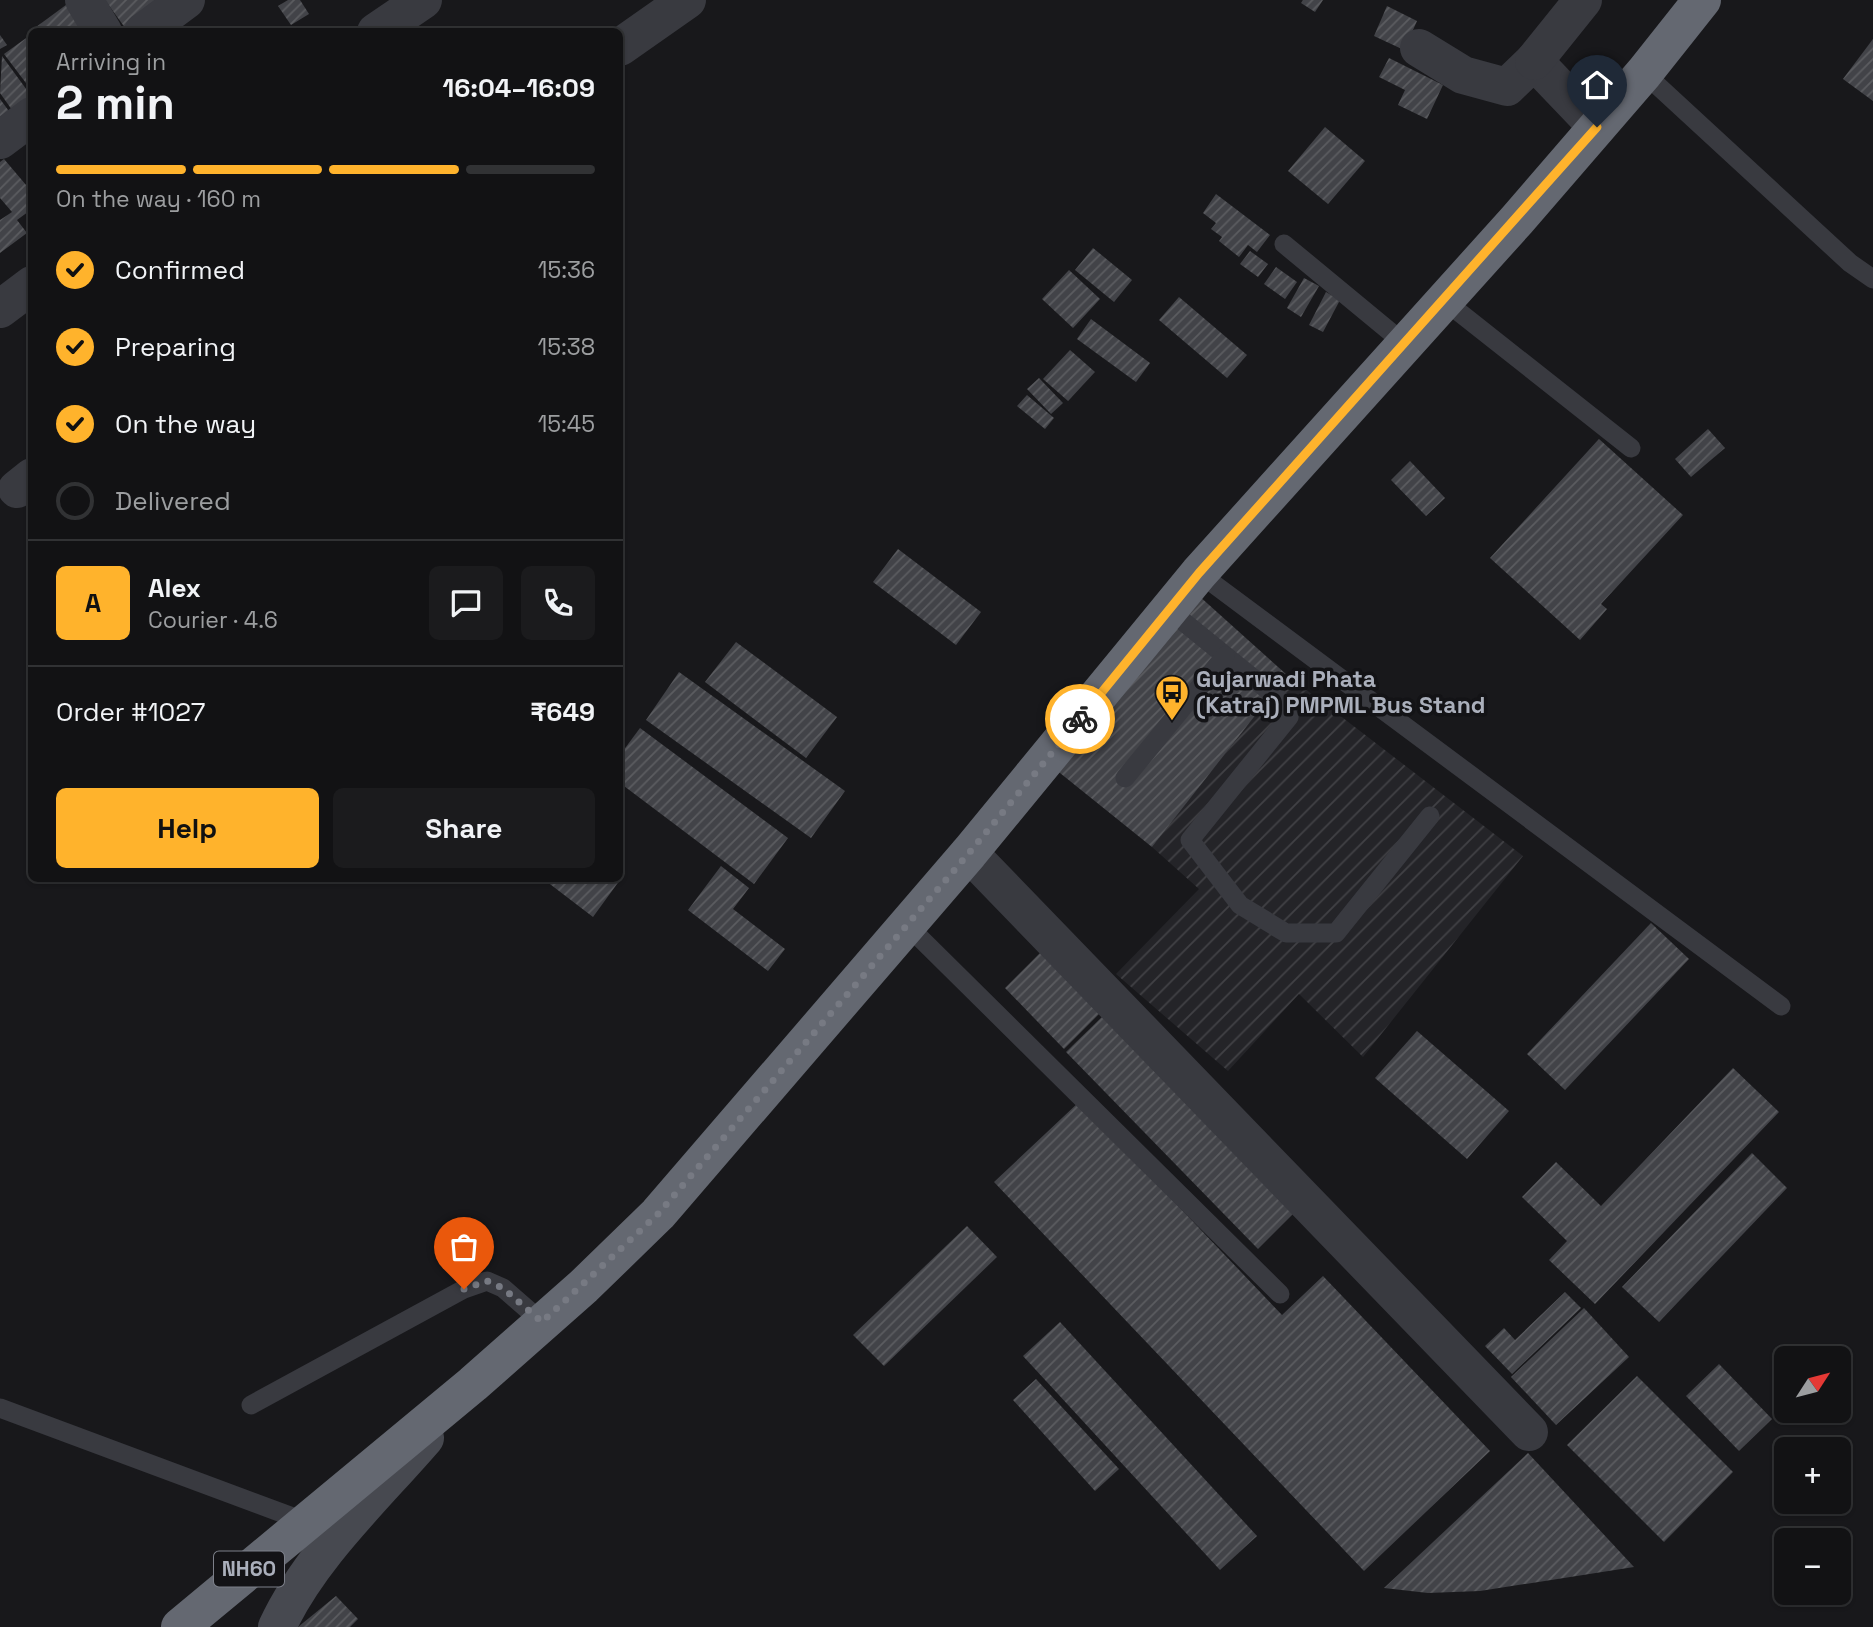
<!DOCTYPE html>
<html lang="en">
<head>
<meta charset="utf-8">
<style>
  :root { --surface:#121214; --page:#1b1b1d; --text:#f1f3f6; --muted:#9c9ea0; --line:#313234; --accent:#ffb32c }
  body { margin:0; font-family:"Space Grotesk",sans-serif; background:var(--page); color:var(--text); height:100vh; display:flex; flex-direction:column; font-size:26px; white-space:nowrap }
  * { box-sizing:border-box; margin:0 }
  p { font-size:23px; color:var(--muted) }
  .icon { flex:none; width:38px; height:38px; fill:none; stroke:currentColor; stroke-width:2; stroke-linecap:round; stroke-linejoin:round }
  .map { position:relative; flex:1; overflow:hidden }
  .side { position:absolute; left:28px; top:28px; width:595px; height:854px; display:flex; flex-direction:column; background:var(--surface); border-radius:10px; box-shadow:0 2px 5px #0004,0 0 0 2px var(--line) }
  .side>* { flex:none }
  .needle { width:46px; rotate:54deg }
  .fabs { position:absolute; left:1774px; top:1346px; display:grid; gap:14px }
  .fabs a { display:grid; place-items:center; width:77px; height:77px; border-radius:10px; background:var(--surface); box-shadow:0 2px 5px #0004,0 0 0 2px var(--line); font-size:35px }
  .pin { position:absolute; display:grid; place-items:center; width:60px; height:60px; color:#fff; margin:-72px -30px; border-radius:50% 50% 50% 0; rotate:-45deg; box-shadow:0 0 7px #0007 }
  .pin .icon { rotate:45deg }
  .courier { position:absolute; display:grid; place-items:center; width:70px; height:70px; margin:-35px; border:5px solid #ffb32c; border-radius:50%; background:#fff; color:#222; box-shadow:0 2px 9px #0007 }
  .headline em { font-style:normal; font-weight:700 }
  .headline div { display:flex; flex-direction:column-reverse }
  .headline { display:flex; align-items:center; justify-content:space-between; height:119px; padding:0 28px }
  h1 { font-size:46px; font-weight:700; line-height:52px }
  .bar { display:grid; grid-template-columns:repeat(4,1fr); gap:10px 7px; align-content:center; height:84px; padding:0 28px }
  .bar i { height:9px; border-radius:5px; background:var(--line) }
  .bar .active { background:var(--accent) }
  .bar p { grid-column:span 4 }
  .line { display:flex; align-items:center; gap:18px; padding:0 28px; border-top:2px solid var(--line) }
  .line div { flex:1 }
  .round { display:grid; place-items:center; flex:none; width:74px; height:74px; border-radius:10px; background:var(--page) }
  ol { padding:0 28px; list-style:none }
  li { display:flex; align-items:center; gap:21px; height:77px }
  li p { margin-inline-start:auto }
  li .icon { padding:7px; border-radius:50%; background:var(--accent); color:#111; stroke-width:4 }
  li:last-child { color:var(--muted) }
  li i { width:38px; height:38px; border:4px solid var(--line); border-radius:50% }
  .action { display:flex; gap:14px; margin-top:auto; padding:14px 28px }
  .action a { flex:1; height:80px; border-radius:10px; background:var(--accent); color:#111; font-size:28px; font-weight:700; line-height:80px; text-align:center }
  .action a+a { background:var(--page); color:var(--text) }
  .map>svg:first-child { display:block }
  .industrial { fill:url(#industrial-furrows) }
  .building { fill:url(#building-hatch) }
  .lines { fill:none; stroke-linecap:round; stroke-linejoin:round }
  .lane { stroke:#393a40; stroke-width:19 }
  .street { stroke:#393a40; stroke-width:38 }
  .secondary { stroke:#474950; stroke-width:38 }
  .highway { stroke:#646871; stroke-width:38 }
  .done { stroke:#777a83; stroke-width:7; stroke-dasharray:0 12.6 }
  .route { stroke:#ffb32c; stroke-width:9 }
  .labels { text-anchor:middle; stroke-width:7; stroke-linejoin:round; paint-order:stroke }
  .shield { fill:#131316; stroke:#7d808a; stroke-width:2 }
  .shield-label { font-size:21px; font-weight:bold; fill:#aaafbb }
  .poi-label { font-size:23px; font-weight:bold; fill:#aaafbb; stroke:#131316; text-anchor:start }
</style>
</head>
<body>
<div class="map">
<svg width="1873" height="1627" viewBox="0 0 1873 1627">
  <defs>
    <pattern id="industrial-furrows" width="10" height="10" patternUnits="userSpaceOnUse" patternTransform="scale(1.75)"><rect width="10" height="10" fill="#242428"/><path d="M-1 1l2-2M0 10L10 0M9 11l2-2" fill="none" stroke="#414145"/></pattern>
    <pattern id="building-hatch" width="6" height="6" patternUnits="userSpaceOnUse" patternTransform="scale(1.75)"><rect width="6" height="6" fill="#424348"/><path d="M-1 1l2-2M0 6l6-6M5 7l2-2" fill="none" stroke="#5b5c60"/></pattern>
  </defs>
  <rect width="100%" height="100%" fill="#18181b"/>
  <path class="industrial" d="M1287,675L1523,856L1363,1057L1299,994L1228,1071L1116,974L1199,889L1152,847Z"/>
  <g class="building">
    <path d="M105,0H176L128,32Z"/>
    <path d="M288,0H300L309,14L291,25L278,6Z"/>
    <path d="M1303,0H1323L1315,12L1301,3Z"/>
    <path d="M70,2L92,32H33L32,30Z"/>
    <path d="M1387,6L1417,21L1404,50L1374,36Z"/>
    <path d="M0,35L7,45L0,49Z"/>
    <path d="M29,36L32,39V91L4,54Z"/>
    <path d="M1873,39V101L1843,79Z"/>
    <path d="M2,56L32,97V107L17,117L0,93Z"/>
    <path d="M1389,58L1443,85L1427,119L1398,105L1405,90L1379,77Z"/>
    <path d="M0,99L17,122L0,135Z"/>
    <path d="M1325,127L1365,161L1328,204L1288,171Z"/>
    <path d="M4,159L32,192V209L17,220L27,233L0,253V220L12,212L0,198V162Z"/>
    <path d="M1216,194L1270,235L1257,252L1248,245L1239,257L1219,241L1222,237L1211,229L1216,223L1203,213Z"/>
    <path d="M1093,248L1132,280L1114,302L1075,270Z"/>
    <path d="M1250,251L1268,264L1258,277L1240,264Z"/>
    <path d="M1276,267L1297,282L1285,299L1264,284Z"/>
    <path d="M1069,270L1100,299L1073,328L1042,299Z"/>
    <path d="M1304,278L1319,286L1301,317L1287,308Z"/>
    <path d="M1326,292L1340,300L1323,332L1309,325Z"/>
    <path d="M1179,297L1247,355L1227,378L1159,320Z"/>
    <path d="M1091,319L1150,363L1136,382L1077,339Z"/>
    <path d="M1070,350L1095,372L1068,401L1043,379Z"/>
    <path d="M1039,378L1063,403L1051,414L1027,389Z"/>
    <path d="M1027,395L1054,418L1045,429L1017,406Z"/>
    <path d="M1708,429L1725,448L1691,477L1675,459Z"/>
    <path d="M1599,439L1683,515L1601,604L1607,609L1580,640L1490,558Z"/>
    <path d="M1410,461L1445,498L1426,516L1391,480Z"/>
    <path d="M898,549L981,612L956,645L873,582Z"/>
    <path d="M1198,595L1287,675L1152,847L1055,769Z"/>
    <path d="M736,642L837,717L806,758L705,682Z"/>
    <path d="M679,672L845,791L811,838L646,720Z"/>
    <path d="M640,728L788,838L754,884L620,783V755Z"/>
    <path d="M721,866L749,888L733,909L785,949L768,971L688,910Z"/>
    <path d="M620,869L625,873L593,917L542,878H620Z"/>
    <path d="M1651,923L1689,959L1565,1090L1527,1054Z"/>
    <path d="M1044,949L1103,1010L1064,1049L1005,988Z"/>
    <path d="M1105,1014L1297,1210L1258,1249L1066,1052Z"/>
    <path d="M1417,1031L1509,1111L1467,1159L1375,1078Z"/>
    <path d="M1733,1068L1779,1112L1595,1304L1549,1260L1567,1241L1522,1197L1556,1162L1601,1206Z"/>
    <path d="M1079,1102L1282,1315L1323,1276L1490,1451L1364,1571L994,1182Z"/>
    <path d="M1752,1153L1787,1188L1659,1322L1622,1287Z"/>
    <path d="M967,1226L997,1257L884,1366L853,1335Z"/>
    <path d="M1565,1292L1581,1308L1512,1374L1485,1346L1504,1328L1515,1340Z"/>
    <path d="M1584,1308L1629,1357L1556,1425L1511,1377Z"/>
    <path d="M1060,1322L1257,1536L1220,1570L1023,1356Z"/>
    <path d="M1719,1364L1772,1419L1739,1451L1686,1396Z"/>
    <path d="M1637,1376L1733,1472L1664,1542L1567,1445Z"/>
    <path d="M1036,1379L1119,1469L1095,1491L1013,1400Z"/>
    <path d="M1528,1453L1634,1567L1480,1591L1428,1593L1384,1588Z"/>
    <path d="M336,1596L358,1619L350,1627H298Z"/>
  </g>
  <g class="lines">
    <g class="lane">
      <path d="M1644,73L1850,263L1873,279"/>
      <path d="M1284,244L1405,344"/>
      <path d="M1445,301L1631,448"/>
      <path d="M1199,573L1781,1006"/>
      <path d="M1169,610L1280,700L1289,717L1190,840L1240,905L1286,933H1336L1430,816"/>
      <path d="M1125,778L1225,656"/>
      <path d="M907,925L1280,1294"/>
      <path d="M251,1405L464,1289L487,1281L503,1288L542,1322"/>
      <path d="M0,1408L306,1522"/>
    </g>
    <g class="street">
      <path d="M84,0L103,32"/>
      <path d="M143,32L186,0"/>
      <path d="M376,32L423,0"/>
      <path d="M620,47L687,0"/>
      <path d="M1419,48L1463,75L1507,87L1534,61L1597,127"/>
      <path d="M1534,61L1583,0"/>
      <path d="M0,140L32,116"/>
      <path d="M0,309L32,285"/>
      <path d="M17,489L32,477"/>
      <path d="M969,853L1529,1432"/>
    </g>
    <path class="secondary" d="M277,1627C310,1556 374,1497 425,1438"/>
    <path class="highway" d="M180,1627L473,1384L584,1286L658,1214L969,853L1199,573L1517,220L1644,73L1702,0"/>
  </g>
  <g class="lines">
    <path class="done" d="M464,1289L487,1281L503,1288L542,1322L658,1214L969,853L1080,719"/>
    <path class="route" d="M1080,719L1199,573L1597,127"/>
  </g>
  <defs>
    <g id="bus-pin" transform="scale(1.75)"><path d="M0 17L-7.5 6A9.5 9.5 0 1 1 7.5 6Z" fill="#ffb32c" stroke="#131316"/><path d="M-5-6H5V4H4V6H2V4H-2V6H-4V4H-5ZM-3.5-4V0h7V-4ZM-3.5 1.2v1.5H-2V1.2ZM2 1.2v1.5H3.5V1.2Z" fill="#111"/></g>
  </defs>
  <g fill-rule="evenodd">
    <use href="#bus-pin" x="1172" y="692"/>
  </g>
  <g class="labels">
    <rect class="shield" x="214" y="1551.5" width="70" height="35" rx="5"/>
    <g class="shield-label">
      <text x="249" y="1576">NH60</text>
    </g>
    <g class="poi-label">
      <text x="1196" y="687">Gujarwadi Phata<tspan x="1196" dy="26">(Katraj) PMPML Bus Stand</tspan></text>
    </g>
  </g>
</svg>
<div class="fabs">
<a><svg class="needle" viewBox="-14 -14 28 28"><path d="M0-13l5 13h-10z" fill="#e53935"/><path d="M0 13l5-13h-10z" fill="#9c9ea0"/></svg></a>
<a>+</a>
<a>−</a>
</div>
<div class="pin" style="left:464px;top:1289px;background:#ea580c"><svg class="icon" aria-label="bag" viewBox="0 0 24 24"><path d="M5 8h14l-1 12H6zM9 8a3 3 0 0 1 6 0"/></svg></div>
<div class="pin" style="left:1597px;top:127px;background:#1f2937"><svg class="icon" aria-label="home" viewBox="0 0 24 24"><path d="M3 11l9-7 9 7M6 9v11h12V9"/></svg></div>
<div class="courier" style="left:1080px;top:719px"><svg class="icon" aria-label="bike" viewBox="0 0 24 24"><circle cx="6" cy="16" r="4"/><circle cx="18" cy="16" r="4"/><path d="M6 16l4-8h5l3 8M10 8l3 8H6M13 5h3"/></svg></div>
<section class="side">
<div class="headline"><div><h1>2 min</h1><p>Arriving in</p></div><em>16:04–16:09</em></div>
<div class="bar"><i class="active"></i><i class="active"></i><i class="active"></i><i></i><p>On the way · 160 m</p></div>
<ol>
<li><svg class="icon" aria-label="check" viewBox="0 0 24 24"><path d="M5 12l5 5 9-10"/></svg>Confirmed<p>15:36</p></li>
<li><svg class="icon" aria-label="check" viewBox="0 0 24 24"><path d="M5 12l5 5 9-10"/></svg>Preparing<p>15:38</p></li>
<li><svg class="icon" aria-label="check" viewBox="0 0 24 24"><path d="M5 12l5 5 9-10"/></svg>On the way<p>15:45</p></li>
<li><i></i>Delivered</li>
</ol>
<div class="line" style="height:126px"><b class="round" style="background:var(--accent);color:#111">A</b><div><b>Alex</b><p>Courier · 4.6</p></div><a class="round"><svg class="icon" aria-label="chat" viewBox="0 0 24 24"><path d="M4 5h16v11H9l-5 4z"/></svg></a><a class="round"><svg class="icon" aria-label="phone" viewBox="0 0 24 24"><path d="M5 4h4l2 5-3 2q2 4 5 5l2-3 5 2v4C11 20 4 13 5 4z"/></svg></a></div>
<div class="line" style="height:91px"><div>Order #1027</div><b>₹649</b></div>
<div class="action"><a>Help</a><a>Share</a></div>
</section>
</div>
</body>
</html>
